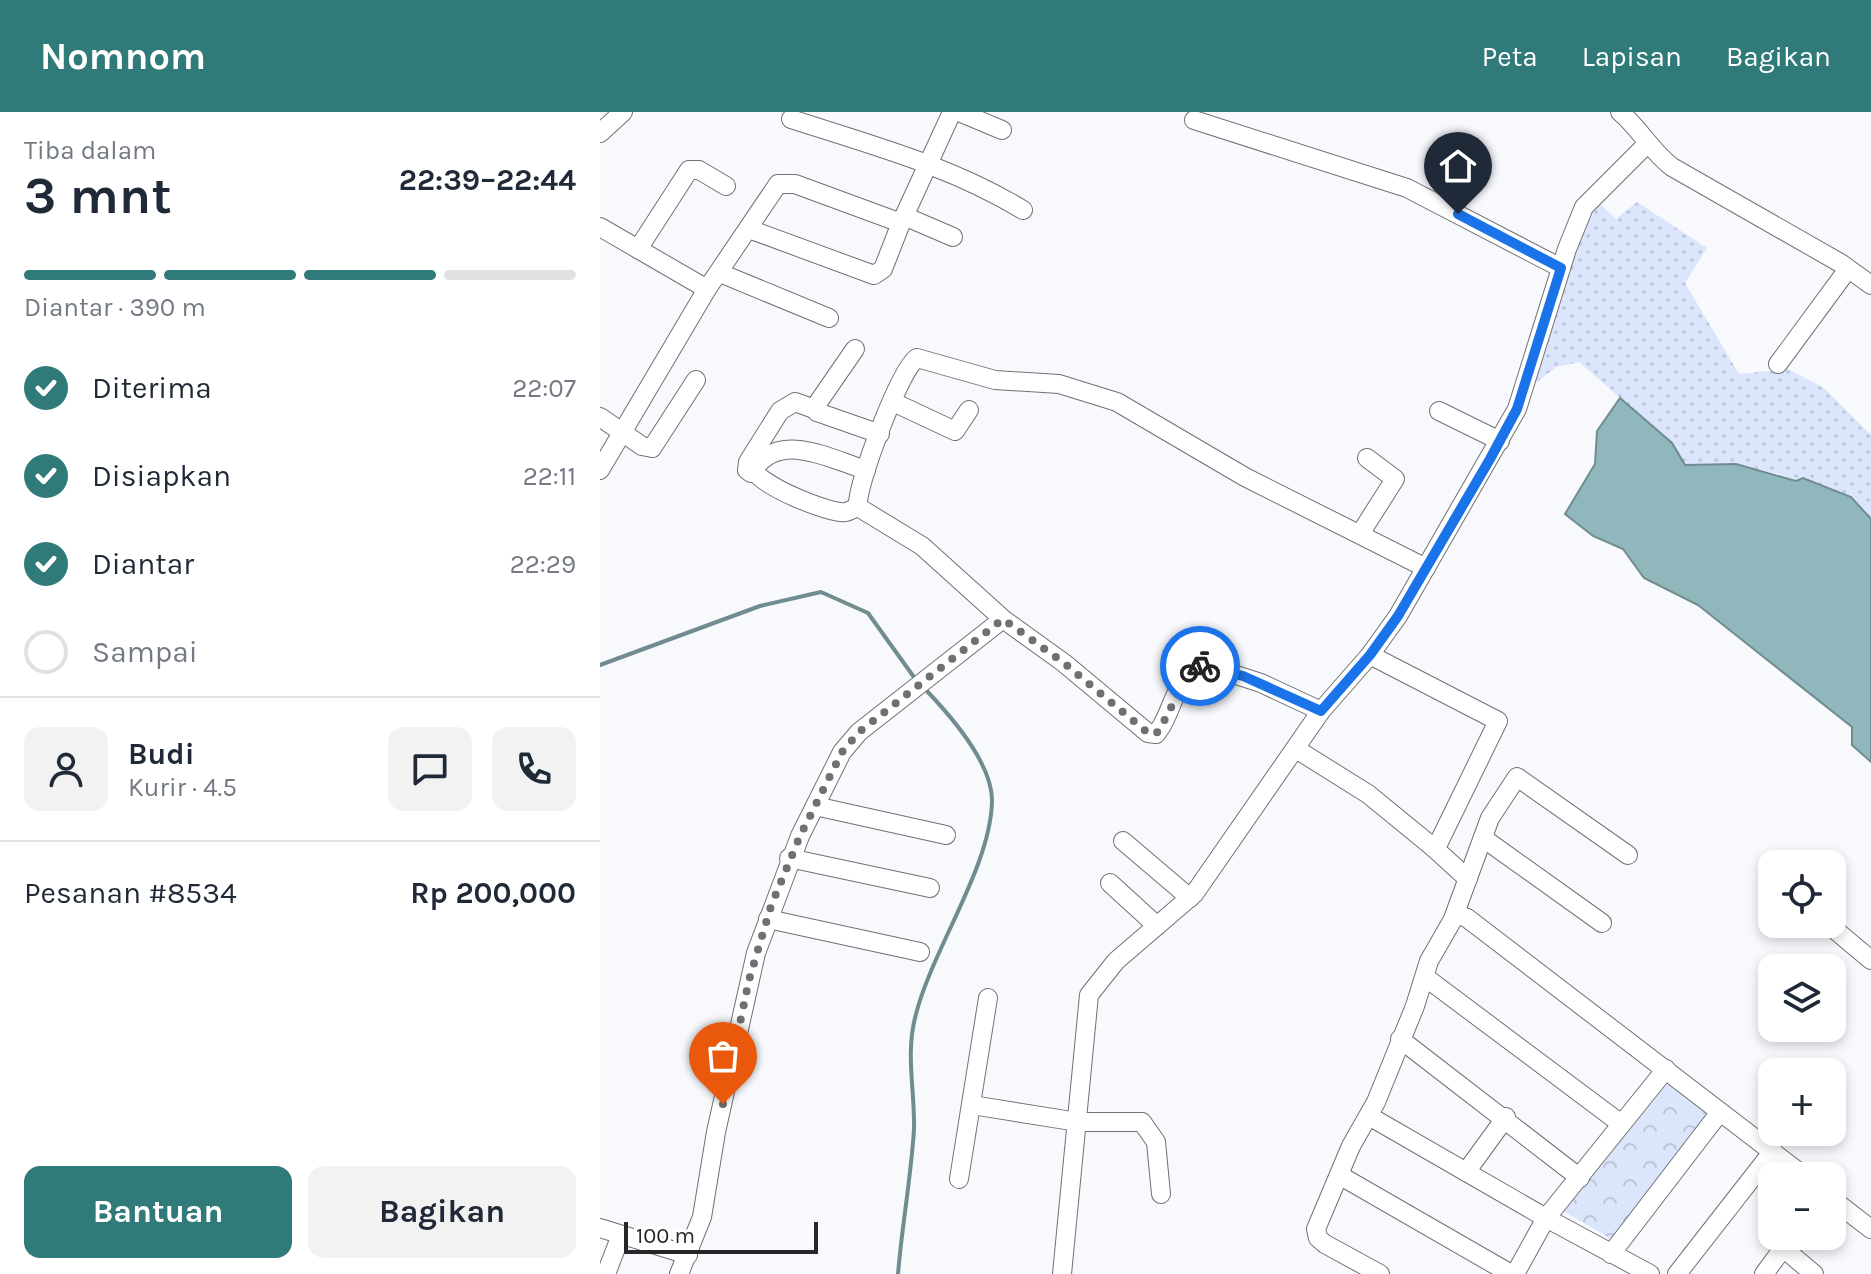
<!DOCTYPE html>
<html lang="id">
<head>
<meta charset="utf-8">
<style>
  :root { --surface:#fff; --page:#f2f2f3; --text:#1f2937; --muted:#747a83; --line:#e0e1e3; --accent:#307a79 }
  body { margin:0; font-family:Karla,sans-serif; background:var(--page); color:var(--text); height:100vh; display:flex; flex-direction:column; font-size:30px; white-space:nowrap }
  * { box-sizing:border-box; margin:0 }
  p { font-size:26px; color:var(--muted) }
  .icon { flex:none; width:44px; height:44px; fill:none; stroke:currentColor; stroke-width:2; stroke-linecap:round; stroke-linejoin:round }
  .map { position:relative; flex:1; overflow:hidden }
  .panel { display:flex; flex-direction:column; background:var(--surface); width:600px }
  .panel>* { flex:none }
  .controls { position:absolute; left:1158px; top:738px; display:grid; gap:16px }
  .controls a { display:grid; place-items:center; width:88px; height:88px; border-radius:16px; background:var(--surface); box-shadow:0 4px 12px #0003; font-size:40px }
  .scale { position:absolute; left:24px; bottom:20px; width:194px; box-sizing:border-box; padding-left:8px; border:4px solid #262728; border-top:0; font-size:22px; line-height:28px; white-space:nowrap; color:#262728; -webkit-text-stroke:6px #fff; paint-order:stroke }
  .pin { position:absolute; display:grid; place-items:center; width:68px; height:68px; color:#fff; margin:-82px -34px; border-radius:50% 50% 50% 0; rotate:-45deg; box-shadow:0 0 8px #0007 }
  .pin .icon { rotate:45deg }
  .courier { position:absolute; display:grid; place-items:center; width:80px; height:80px; margin:-40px; border:6px solid #1a73e8; border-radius:50%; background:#fff; color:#222; box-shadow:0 2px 10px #0007 }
  .overview em { font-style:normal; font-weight:700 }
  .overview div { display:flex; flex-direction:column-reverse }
  .overview { display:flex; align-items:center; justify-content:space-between; height:136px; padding:0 24px }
  h1 { font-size:52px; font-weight:700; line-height:60px }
  .bar { display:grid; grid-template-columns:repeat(4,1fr); gap:12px 8px; align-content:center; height:96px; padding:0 24px }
  .bar i { height:10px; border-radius:6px; background:var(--line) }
  .bar .active { background:var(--accent) }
  .bar p { grid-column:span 4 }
  .line { display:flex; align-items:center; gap:20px; padding:0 24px; border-top:2px solid var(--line) }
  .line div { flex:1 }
  .round { display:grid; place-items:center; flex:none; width:84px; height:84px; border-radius:16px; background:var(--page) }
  ol { padding:0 24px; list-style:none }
  li { display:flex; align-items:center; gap:24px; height:88px }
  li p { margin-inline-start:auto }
  li .icon { padding:8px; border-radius:50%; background:var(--accent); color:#fff; stroke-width:4 }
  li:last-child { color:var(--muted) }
  li i { width:44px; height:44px; border:4px solid var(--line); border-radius:50% }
  .cta { display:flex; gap:16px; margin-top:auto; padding:16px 24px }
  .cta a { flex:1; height:92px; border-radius:16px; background:var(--accent); color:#fff; font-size:32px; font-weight:700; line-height:92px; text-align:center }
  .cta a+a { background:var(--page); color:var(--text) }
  header { display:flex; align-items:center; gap:48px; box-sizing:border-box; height:112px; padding:0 40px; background:var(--accent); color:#fff }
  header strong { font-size:38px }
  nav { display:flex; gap:44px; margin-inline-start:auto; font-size:28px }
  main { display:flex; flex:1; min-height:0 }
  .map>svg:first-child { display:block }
  .grass { fill:url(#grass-dots) }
  .park { fill:url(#park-crowns) }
  .water { fill:#8fb7bc; stroke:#708c90; stroke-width:2 }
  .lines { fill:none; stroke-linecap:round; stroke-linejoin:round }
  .stream { stroke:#708c90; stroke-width:4 }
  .minor-casing { stroke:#6f7174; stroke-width:20 }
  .minor { stroke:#fff; stroke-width:18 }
  .done { stroke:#6f7073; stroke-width:8; stroke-dasharray:0 14.4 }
  .route { stroke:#1a73e8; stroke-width:10 }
</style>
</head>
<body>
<header>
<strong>Nomnom</strong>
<nav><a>Peta</a><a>Lapisan</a><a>Bagikan</a></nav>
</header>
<main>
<section class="panel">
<div class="overview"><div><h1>3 mnt</h1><p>Tiba dalam</p></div><em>22:39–22:44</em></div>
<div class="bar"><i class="active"></i><i class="active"></i><i class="active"></i><i></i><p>Diantar · 390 m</p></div>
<ol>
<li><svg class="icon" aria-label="check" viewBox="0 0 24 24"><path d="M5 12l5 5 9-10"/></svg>Diterima<p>22:07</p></li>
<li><svg class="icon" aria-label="check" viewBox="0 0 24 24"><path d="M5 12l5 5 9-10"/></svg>Disiapkan<p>22:11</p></li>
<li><svg class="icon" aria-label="check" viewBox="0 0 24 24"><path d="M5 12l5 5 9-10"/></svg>Diantar<p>22:29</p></li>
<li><i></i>Sampai</li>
</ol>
<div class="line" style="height:144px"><a class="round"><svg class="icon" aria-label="person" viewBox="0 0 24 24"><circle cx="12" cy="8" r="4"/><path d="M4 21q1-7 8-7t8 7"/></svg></a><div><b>Budi</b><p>Kurir · 4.5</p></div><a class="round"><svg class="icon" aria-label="chat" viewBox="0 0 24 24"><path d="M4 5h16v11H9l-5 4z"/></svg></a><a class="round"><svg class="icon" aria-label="phone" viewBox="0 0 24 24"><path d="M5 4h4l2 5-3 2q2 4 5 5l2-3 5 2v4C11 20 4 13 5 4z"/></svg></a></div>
<div class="line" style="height:104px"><div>Pesanan #8534</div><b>Rp 200,000</b></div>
<div class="cta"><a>Bantuan</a><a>Bagikan</a></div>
</section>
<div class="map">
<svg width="1271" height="1162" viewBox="0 0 1271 1162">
  <defs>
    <pattern id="grass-dots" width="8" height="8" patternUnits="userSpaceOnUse" patternTransform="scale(2)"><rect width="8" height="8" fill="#dbe6fd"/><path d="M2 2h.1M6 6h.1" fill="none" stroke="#bcc5d9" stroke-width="1.8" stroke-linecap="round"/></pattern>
    <pattern id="park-crowns" width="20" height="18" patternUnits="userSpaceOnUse" patternTransform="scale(2)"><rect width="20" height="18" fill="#dbe6fd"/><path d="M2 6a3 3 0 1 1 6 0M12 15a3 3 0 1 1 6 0" fill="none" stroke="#bcc5d9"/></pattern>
  </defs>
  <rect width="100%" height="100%" fill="#f7f9fd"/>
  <path class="grass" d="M996,88L1016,107L1037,90L1107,136L1085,171L1139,262L1188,257L1224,276L1271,323V407L1251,385L1179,362L1136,352L1085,353L1072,331L979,250L956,255L918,285Z"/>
  <path class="park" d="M1073,965L1119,1002L1018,1131L963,1099Z"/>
  <path class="water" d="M1020,286L1072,331L1085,353L1136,352L1196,369L1203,366L1251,385L1271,407V650L1252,633V615L1098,493L1044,466L1023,437L993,424L965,402L995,352L997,319Z"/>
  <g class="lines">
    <g class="stream">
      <path d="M0,553L160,494L221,480L268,501L316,568"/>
      <path d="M298,1162C302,1113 311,1066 314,1017C315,978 305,941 316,902C333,836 390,756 392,690C393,652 350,603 325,577"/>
    </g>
    <g class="minor-casing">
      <g id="minor">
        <path d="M359,0L402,18"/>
        <path d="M1020,0C1040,17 1051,39 1072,55L1242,152L1271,173"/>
        <path d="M191,7C271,33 351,54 423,98"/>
        <path d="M594,8L807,76L961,156"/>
        <path d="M0,21L23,0"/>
        <path d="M304,104L353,125"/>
        <path d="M0,115L38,137"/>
        <path d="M149,117L274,163L283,157L301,111"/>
        <path d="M120,161L229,206"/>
        <path d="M107,177L38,137L89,58H99L126,74"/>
        <path d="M255,237L217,292V300L280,322"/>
        <path d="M1178,252L1248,157"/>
        <path d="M293,290L355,319L369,298"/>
        <path d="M839,299L900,329"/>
        <path d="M0,305L42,334L52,336L96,268"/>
        <path d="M0,358L107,177L178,72H195L301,111L352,0"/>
        <path d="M151,361L147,358L148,350L180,299L195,290L217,298"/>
        <path d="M258,395C256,395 248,400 246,400C231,403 156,372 154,357C181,318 232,348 266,358"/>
        <path d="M760,422L795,367L767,346"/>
        <path d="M403,507L322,434L258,395C255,375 302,253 317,246L395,268L459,272L517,290L645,365L826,456"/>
        <path d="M696,637L768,682L834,736L839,730L898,609L770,543"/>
        <path d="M215,694L346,723"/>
        <path d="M883,726L1002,811"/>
        <path d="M523,729L590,786"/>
        <path d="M834,736L868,767"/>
        <path d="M189,746L330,776"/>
        <path d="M510,771L557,814"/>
        <path d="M854,804L890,706L917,665L1028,743"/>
        <path d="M168,807L320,840"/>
        <path d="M1228,812L1271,848"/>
        <path d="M825,865L1020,1011"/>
        <path d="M800,927L980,1066"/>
        <path d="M372,993L478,1010H542L556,1030L561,1082"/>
        <path d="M769,1004L946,1106L915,1162"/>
        <path d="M866,1060L906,1005"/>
        <path d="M739,1063L911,1162"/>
        <path d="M359,1067L388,886"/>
        <path d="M1232,1087L1271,1117"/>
        <path d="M0,1116L88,1143"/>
        <path d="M1183,1136L1214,1162"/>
        <path d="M1011,1142L1120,1000"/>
        <path d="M6,1162L21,1123"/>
        <path d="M79,1162L102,1105L116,1020L156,841L200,724L242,640L259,620L403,507L464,551L548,621L556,622L561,615C573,596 579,557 605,553L661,571L721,599"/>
        <path d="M462,1162L489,883L516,849L594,782L721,599L770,543L798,504L917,297L967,137L984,95L1047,32"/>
        <path d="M780,1162L725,1132L718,1126L716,1117L751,1034L776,990L815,894L829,849L856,802L867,806L1204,1064"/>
        <path d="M1050,1162L946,1106L1066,957"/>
        <path d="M1077,1162L1173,1039"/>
        <path d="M1164,1162L1192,1124"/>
      </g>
    </g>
    <use href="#minor" class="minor"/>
  </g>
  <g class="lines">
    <path class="done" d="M123,992L149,868L171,794L200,724L242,640L259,620L403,507L464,551L548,621L556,622L561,615L586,566L600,554"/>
    <path class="route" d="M600,554L643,564L721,599L770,543L798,504L890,347L917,297L961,156L858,102"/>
  </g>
</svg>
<div class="controls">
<a><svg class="icon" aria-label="locate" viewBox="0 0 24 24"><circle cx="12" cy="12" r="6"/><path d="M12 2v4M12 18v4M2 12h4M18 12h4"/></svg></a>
<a><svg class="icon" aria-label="layers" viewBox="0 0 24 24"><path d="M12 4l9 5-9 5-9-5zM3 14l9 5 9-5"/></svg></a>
<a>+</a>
<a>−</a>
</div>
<div class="scale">100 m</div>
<div class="pin" style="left:123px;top:992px;background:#ea580c"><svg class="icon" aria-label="bag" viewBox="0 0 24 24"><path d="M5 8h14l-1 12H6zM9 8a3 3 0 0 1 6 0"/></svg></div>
<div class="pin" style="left:858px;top:102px;background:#1f2937"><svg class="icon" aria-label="home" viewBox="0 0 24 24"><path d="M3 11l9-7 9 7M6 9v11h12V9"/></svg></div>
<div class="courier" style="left:600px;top:554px"><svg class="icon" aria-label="bike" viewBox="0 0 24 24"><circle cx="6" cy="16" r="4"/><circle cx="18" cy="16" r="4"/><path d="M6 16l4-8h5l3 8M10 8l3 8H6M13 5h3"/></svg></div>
</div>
</main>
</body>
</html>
